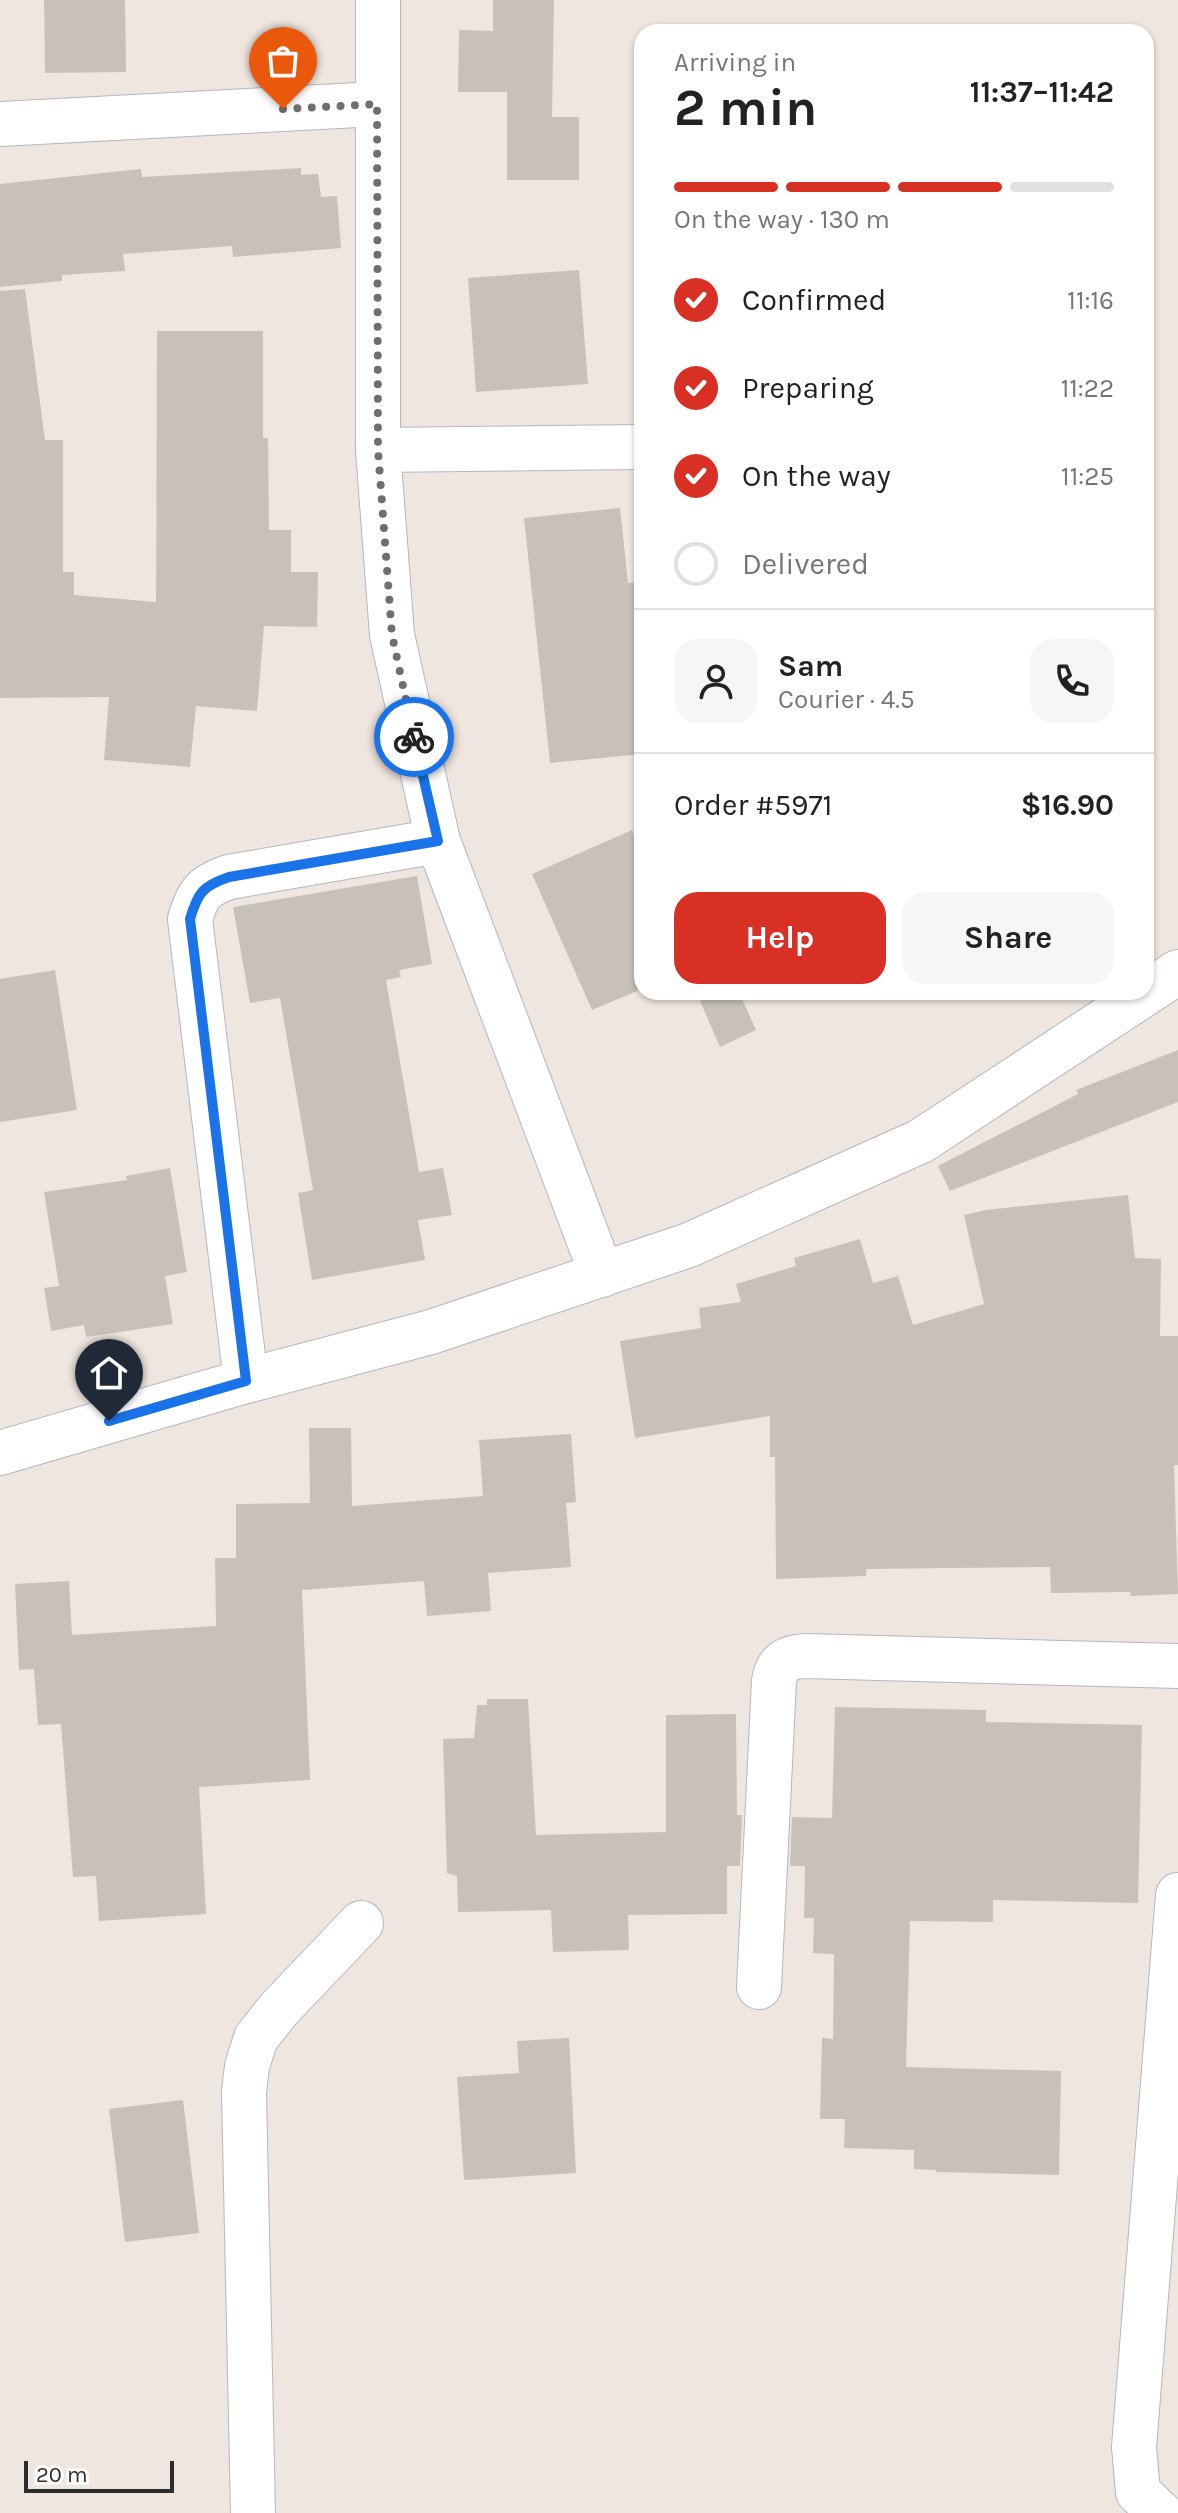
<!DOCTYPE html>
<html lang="en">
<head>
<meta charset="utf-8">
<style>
  :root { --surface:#fff; --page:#f6f6f6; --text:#222; --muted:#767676; --line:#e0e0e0; --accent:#d93025 }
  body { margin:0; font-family:Karla,sans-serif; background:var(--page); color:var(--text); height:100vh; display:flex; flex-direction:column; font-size:30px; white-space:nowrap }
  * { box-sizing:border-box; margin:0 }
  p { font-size:26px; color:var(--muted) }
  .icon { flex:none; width:44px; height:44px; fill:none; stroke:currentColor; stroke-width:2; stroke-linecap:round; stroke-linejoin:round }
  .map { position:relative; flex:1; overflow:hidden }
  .drawer { position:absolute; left:634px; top:24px; width:520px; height:976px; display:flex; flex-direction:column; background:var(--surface); border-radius:24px; box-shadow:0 2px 6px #0004 }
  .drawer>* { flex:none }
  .scale { position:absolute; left:24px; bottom:20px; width:150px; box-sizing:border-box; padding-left:8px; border:4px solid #2d2d2d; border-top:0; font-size:22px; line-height:28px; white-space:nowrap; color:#2d2d2d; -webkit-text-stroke:6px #fff; paint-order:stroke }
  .pin { position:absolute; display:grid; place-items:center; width:68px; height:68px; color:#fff; margin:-82px -34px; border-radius:50% 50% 50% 0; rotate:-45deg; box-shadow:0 0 8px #0007 }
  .pin .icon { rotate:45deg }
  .courier { position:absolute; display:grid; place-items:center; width:80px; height:80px; margin:-40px; border:6px solid #1a73e8; border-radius:50%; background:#fff; color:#222; box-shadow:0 2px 10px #0007 }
  .overview em { font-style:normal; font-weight:700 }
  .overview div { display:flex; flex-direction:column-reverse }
  .overview { display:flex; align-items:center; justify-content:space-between; height:136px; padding:0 40px }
  h1 { font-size:52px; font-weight:700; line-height:60px }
  .bar { display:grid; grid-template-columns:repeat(4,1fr); gap:12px 8px; align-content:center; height:96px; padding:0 40px }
  .bar i { height:10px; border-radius:6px; background:var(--line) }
  .bar .active { background:var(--accent) }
  .bar p { grid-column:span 4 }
  .line { display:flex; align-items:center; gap:20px; padding:0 40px; border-top:2px solid var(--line) }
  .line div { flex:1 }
  .round { display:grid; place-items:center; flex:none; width:84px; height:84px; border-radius:24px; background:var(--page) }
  ol { padding:0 40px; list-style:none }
  li { display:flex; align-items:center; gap:24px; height:88px }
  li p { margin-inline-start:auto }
  li .icon { padding:8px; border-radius:50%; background:var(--accent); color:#fff; stroke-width:4 }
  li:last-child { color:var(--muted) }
  li i { width:44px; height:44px; border:4px solid var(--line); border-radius:50% }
  .button { display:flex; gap:16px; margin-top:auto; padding:16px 40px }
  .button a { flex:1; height:92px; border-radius:24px; background:var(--accent); color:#fff; font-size:32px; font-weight:700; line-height:92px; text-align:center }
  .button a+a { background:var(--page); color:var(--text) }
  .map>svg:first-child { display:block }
  .building { fill:#c8c1ba }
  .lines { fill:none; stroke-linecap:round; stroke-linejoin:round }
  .minor-casing { stroke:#b2b7c1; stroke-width:46 }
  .minor { stroke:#fff; stroke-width:44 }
  .done { stroke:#716e6b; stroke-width:8; stroke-dasharray:0 14.4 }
  .route { stroke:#1a73e8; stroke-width:10 }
</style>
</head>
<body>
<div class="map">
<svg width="1178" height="2513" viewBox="0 0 1178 2513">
  <rect width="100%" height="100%" fill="#efe6df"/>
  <g class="building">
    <path d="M44,0H125L126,72L45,73Z"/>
    <path d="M493,0H554L552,117H579V180H507V92H458L459,30L493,31Z"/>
    <path d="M301,168V175L318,174L321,197L337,196L341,248L233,257L232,246L123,254L125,271L62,275V281L0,287V184L141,169L142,177Z"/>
    <path d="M579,270L588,384L476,392L468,278Z"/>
    <path d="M25,289L45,440H63V572H74V595L156,602L157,331H263V438H268L269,530H291V572H318L317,627L264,626L257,711L196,706L190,767L104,760L109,697L0,698V291Z"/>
    <path d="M620,508L628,583L642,582V659H636L642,718V754L550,763L524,518Z"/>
    <path d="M632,830L642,854V989L592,1010L532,874Z"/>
    <path d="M417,876L432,964L399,970L401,977L386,980L419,1172L443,1168L452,1215L418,1220L425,1260L312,1280L298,1193L313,1190L280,998L250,1003L233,907Z"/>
    <path d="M55,970L77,1110L0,1122V979Z"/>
    <path d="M721,992H739L756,1030L720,1047L700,1001Z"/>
    <path d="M1178,1050V1102L950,1191L938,1166L1078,1094L1076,1090Z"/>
    <path d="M170,1168L187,1272L165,1276L173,1324L86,1337L84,1325L51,1331L44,1288L59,1286L44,1192L127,1180L126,1176Z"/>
    <path d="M1128,1195L1135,1258L1161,1259L1160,1336H1178V1465H1174L1178,1594L1131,1596L1130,1592L1051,1593L1050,1567L866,1569V1576L776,1579L775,1457H770V1416L635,1438L620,1341L701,1328L699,1308L741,1302L736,1284L796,1266L794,1258L860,1239L873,1283L898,1276L913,1325L984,1304L964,1215L986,1210Z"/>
    <path d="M309,1428H351L352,1506L483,1496L479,1440L571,1434L576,1502L566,1503L571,1567L488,1573L491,1611L427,1616L424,1581L302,1590L310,1780L199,1787L206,1914L99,1921L96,1876L73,1877L61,1724L38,1725L34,1669L19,1670L15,1584L69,1581L72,1635L216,1626L215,1558H236V1504L310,1503Z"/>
    <path d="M487,1699H528L536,1835L666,1832V1715L736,1714L737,1815H742L740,1866H727V1914L628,1915L629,1950L553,1952L551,1910L458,1912L457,1876L447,1873L443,1739L474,1738L477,1705H487Z"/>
    <path d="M835,1707L986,1710V1722L1142,1725L1138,1903L993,1900V1922L910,1921L906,2067L1061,2071L1059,2175L936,2172V2170L914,2169V2150L844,2148L845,2119H820L822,2038L833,2039L834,1954L813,1953L814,1918H804L805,1866H790L792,1817L832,1818Z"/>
    <path d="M569,2038L576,2173L464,2180L457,2077L519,2073L517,2041Z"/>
    <path d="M183,2100L199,2233L125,2242L109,2109Z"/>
  </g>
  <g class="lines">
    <g class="minor-casing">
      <g id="minor">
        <path d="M378,0V450L392,635L438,841L602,1275"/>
        <path d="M0,124L377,104"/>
        <path d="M378,450L642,447"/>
        <path d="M246,1381L190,919C198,892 204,886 229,877L438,841"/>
        <path d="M0,1453L246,1381L431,1332L689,1245L921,1141L1178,972"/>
        <path d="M759,1987L774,1681C777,1662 787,1657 805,1656L1178,1666"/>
        <path d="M253,2513L244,2092L247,2066L256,2038L279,2009L361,1923"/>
        <path d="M1160,2513L1138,2492L1134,2447L1178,1895"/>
      </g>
    </g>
    <use href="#minor" class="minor"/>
  </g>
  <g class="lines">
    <path class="done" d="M283,109L377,104L378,450L392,635L414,737"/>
    <path class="route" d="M109,1421L246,1381L190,919C198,892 203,886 229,877L438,841L414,737"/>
  </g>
</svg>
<div class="scale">20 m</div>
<div class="pin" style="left:283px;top:109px;background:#ea580c"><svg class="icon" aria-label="bag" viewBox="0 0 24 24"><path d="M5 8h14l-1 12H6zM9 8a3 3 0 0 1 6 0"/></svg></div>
<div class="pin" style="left:109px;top:1421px;background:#1f2937"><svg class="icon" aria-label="home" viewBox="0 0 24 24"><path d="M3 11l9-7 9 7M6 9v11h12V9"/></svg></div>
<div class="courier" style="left:414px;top:737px"><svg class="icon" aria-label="bike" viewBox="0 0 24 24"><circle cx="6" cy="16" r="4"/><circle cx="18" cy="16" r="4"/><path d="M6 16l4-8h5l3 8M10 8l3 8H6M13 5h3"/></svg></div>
<section class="drawer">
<div class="overview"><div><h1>2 min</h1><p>Arriving in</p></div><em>11:37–11:42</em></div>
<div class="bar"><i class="active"></i><i class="active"></i><i class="active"></i><i></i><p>On the way · 130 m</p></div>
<ol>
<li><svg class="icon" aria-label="check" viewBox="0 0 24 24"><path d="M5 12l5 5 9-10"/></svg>Confirmed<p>11:16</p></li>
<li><svg class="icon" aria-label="check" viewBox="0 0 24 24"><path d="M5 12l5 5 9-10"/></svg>Preparing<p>11:22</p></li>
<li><svg class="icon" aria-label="check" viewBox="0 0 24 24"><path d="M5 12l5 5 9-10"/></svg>On the way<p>11:25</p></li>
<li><i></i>Delivered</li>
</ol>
<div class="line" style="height:144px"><a class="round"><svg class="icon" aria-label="person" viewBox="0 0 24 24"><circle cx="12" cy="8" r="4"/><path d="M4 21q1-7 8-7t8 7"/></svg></a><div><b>Sam</b><p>Courier · 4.5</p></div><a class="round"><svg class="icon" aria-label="phone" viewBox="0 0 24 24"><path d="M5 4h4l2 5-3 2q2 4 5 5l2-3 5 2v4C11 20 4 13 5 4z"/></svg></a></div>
<div class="line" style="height:104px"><div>Order #5971</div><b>$16.90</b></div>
<div class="button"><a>Help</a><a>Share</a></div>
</section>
</div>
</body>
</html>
